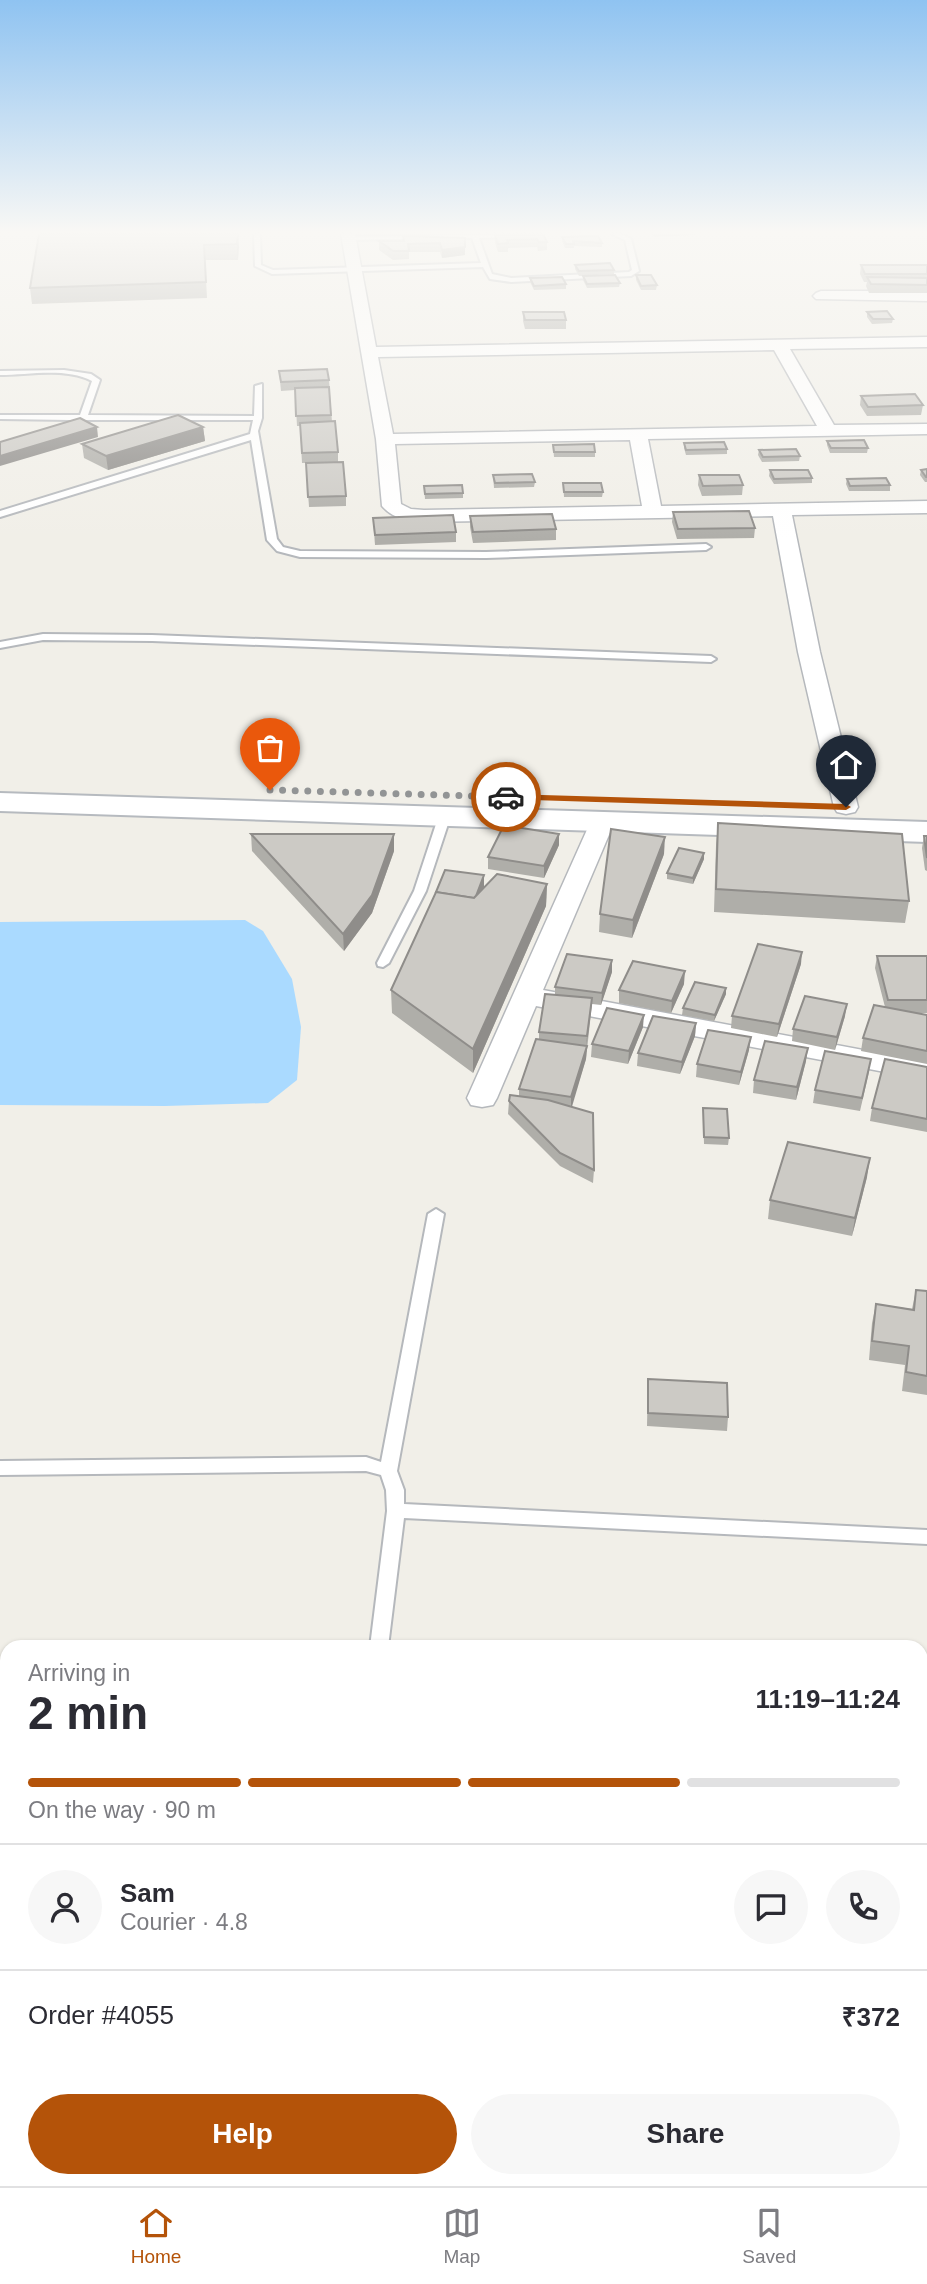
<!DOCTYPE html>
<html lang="en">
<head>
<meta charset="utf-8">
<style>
  :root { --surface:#fff; --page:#f7f7f7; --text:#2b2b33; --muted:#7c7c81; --line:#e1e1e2; --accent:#b45309 }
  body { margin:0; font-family:Arial,sans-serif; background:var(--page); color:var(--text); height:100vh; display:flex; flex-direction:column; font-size:26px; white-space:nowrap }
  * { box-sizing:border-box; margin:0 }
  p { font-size:23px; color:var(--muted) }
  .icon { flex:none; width:38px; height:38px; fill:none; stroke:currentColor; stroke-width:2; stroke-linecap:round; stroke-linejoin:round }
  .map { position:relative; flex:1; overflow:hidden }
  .details { position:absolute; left:0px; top:1640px; width:928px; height:548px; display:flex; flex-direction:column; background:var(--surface); border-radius:21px 21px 0 0; box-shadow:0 2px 5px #0004 }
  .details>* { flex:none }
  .pin { position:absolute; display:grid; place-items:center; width:60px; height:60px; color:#fff; margin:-72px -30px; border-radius:50% 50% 50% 0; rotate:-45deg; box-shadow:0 0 7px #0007 }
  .pin .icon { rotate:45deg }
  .courier { position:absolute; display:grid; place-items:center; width:70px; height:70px; margin:-35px; border:5px solid #b45309; border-radius:50%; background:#fff; color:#222; box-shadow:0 2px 9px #0007 }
  .overview em { font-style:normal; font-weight:700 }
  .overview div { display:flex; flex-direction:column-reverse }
  .overview { display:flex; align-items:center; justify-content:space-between; height:119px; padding:0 28px }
  h1 { font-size:46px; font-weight:700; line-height:52px }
  .bar { display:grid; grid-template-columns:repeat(4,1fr); gap:10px 7px; align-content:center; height:84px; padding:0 28px }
  .bar i { height:9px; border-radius:5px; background:var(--line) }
  .bar .on { background:var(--accent) }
  .bar p { grid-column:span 4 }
  .line { display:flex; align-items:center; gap:18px; padding:0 28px; border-top:2px solid var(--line) }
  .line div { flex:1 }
  .round { display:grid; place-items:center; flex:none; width:74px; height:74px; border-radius:37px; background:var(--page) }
  .cta { display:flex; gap:14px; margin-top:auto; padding:14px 28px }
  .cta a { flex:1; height:80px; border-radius:42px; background:var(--accent); color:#fff; font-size:28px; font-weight:700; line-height:80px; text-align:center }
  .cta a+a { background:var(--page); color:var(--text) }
  .tabs { display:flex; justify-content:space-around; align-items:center; height:98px; border-top:2px solid var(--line); background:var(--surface); font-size:19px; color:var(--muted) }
  .tabs a { display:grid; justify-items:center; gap:4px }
  .tabs .on { color:var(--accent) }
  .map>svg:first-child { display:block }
  .water { fill:#aadaff }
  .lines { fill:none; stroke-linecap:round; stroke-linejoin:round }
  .lane-casing { stroke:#b5b8bc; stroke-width:4 }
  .street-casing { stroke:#b5b8bc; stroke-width:3 }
  .secondary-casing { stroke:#b6babf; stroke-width:4 }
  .lane { fill:#fff; fill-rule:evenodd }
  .street { fill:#fff; fill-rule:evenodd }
  .secondary { fill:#fff; fill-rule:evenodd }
  .wall { fill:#afaea9 }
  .shaded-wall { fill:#8f8d8a }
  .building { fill:#cccac5; stroke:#8f8d8a; stroke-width:2 }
  .route { fill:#b45309 }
  .done { stroke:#929495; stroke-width:7; stroke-dasharray:0 12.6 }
</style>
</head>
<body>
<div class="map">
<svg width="927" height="2186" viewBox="0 0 927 2186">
  <rect width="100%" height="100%" fill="#f1efe8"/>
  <path class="water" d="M245,920L263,931L292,979L301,1027L297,1080L268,1103L165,1106L0,1105V922Z"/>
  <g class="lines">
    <g class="lane-casing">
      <g id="lane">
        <path d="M254,234H260L261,265L273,270L481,263L472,238L346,240L348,237L544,234L541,236L479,238L492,274L511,278L629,272L632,270L625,240L612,234H621L631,239L639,271L631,276L511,282L490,279L483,267L272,274L255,266Z"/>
        <path d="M64,370L91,374L100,380L88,415L254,416L255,386L262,384V418L258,431L277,539L283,547L300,551L486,552L706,544L711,547L706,550L486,558L300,557L277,551L267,540L251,440L0,517V511L250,434L253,420H86L74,422L70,420L0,419V415H80L92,381C66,367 28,375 0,375V371Z"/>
        <path d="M43,634L152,635L711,656L716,659L711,662L152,641L43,640L0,648V642Z"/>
        <path d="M444,815L450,818L426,891L389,963L383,967L378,966L377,963L414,891L438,818Z"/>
        <path d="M436,1209L444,1214L397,1471L404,1490V1504L927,1530V1544L404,1518L388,1647H370L387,1511L386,1490L381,1475L366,1471L0,1475V1461L366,1457L381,1462L428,1214Z"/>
        <rect x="0" y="2052" width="7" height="22"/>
        <path d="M298,2180H322L321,2186H297Z"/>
        <path d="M812,2180H885L888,2186H814Z"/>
      </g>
    </g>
    <g class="street-casing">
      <g id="street">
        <path d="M341,234H355L376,347L927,337V347L790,349L834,425L927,424V434L648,439L661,506L927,501V513L792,515L820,652L858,807L855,812L846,814L837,812L834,807L798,652L773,516L424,522C408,521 393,519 382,506L376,439ZM774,350L817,426L393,434L378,357ZM630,440L642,506L424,510L411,509L401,504L395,444Z"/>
        <path d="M821,291H927V301L816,299L813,296L816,293Z"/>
        <path d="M602,816L611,818L614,823L543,990L927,1062V1080L536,1006L497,1098L493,1105L482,1107L471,1105L467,1098L590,823L593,818Z"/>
      </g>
    </g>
    <g class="secondary-casing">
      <path id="secondary" d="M0,793L927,822V842L0,811Z"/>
    </g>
    <use href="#lane" class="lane"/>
    <use href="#street" class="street"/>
    <use href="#secondary" class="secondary"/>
  </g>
  <g class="wall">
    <path d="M238,234V260H205L207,298L32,304L30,288Z"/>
    <path d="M543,234L547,242V250L538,251L537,247L508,248V252H498L495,243V235Z"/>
    <path d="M652,234H696V235L654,237Z"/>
    <path d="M562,237L602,243V247L574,246V248H565L562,241Z"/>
    <path d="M465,238V255L442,258L440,252H409V259L393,260L379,250V241Z"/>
    <path d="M575,265L614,270V274L579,276L575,269Z"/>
    <path d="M861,265H927V293H869L866,286L867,282H864L860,274Z"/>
    <path d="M636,275L657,285L656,290H641L636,280Z"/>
    <path d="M583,276L620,283L619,287L587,288L583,280Z"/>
    <path d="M530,278L566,284V289L534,290L530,282Z"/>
    <path d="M523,312L566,320V329H525L523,321Z"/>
    <path d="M867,312L893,319L892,323L872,324L867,317Z"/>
    <path d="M279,371L329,380L332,422L338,452V462L302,463L300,426H297L295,390L281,391Z"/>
    <path d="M861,396L923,405L921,415L867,416L860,405Z"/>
    <path d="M203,427L205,441L108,470L84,458L82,444Z"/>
    <path d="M827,441L868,448L867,453H830L827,445Z"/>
    <path d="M684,443L727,449V454L686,455L684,448Z"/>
    <path d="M553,445L595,452V457H554Z"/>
    <path d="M759,450L800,456L799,461L762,462L758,455Z"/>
    <path d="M306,463L346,496V506L309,507Z"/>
    <path d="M927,469V482H925L920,475L921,470Z"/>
    <path d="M770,470L812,478V483L774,484L769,476Z"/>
    <path d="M493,475L535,482L534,487L494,488Z"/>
    <path d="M699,475L743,485L742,495L702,496L698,485Z"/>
    <path d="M847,479L890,485V491H849L846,484Z"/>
    <path d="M563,483L603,492L602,497H564Z"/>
    <path d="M424,486L463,493V498L425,499Z"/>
    <path d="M673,512L755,528L754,538L677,539L672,522Z"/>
    <path d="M470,516L556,529V540L473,543L470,527Z"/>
    <path d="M373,518L456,532V542L375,545Z"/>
    <path d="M718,823L909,901L905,923L714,912L716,845Z"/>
    <path d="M251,834H394V851L372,913L344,951L252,851Z"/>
    <path d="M559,834V845L544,878L488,869V857Z"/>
    <path d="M924,836H927V871L925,870L922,848Z"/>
    <path d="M704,853V859L693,884L667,879V873Z"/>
    <path d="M664,854L632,938L599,932L600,914Z"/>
    <path d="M547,884L546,906L473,1073L392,1013L391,990L484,887L483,889Z"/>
    <path d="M877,956H927V1013H914L927,1015V1064L861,1051L863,1038L885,1007L875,968Z"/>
    <path d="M801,964L777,1037L731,1028L732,1016Z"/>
    <path d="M612,972L601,1005L592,1004L586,1059L571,1107L594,1170L593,1183L560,1166L508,1114L509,1101L519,1096V1089L539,1040V1032L555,995V987Z"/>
    <path d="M684,984L671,1013L619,1003V990Z"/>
    <path d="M726,988V994L714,1021L682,1015L683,1008Z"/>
    <path d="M845,1016L835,1050L792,1041L793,1029Z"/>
    <path d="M696,1023L695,1036L680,1074L637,1066L638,1053Z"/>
    <path d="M643,1027L628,1064L591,1057L592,1044Z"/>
    <path d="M749,1050L739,1085L696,1077L697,1064Z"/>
    <path d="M806,1061L796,1100L753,1093L754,1080Z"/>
    <path d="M927,1067V1132L870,1121L872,1108Z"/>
    <path d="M869,1072L860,1111L813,1103L815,1090Z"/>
    <path d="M703,1108L729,1138L728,1145L704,1144Z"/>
    <path d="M867,1177L852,1236L768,1219L770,1200Z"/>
    <path d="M916,1290L927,1291V1395L902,1391L905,1365L869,1360L872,1323L876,1304L912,1309Z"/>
    <path d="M648,1379L728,1417L727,1431L647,1426Z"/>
    <path d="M920,2034L927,2035V2123L920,2122Z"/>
    <rect x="0" y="2081" width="7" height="68"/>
  </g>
  <g class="shaded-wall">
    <path d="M238,234L239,246L238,260L237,244Z"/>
    <path d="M465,247V255L442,258V250Z"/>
    <path d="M97,427L98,437L0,466V456Z"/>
    <path d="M203,427L205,441L108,470L106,456Z"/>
    <path d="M394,834V851L372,913L344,951L343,934Z"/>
    <path d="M559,834V845L544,878V866Z"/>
    <path d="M665,837L664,854L632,938L633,920Z"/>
    <path d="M704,853V859L693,884V878Z"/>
    <path d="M484,875V887L474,913V901Z"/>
    <path d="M547,884L546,906L473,1073V1049Z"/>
    <path d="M802,952L801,964L777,1037L779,1024Z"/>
    <path d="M612,960V972L601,1005L602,993Z"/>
    <path d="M685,971L684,984L671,1013L672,1001Z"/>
    <path d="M726,988V994L714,1021L715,1015Z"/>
    <path d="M592,998L591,1010L586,1048L587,1036Z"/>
    <path d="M847,1004L845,1016L835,1050L837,1037Z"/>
    <path d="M644,1015L643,1027L628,1064L629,1051Z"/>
    <path d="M696,1023L695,1036L680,1074L682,1062Z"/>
    <path d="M751,1037L749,1050L739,1085L741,1072Z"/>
    <path d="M587,1046L586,1059L571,1110V1097Z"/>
    <path d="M808,1048L806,1061L796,1100L797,1087Z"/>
    <path d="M870,1158L867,1177L852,1236L855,1218Z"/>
    <path d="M158,2180H164L163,2186H158Z"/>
  </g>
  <g class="building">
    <path d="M39,234H238L237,244L204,245L206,282L30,288Z"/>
    <path d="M543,234L547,242H539L537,239L507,240L508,243L498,244L495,235Z"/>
    <path d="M403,236L465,238V247L442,250L440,243L408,244L409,251H393L379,241H404Z"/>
    <path d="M598,236L602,243L573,241L574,244H566L562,237Z"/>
    <path d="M610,263L614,270L579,271L575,265Z"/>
    <path d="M861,265H927V274H865Z"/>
    <path d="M615,275L620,283L587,284L583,276Z"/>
    <path d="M636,275H651L657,285L641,286Z"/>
    <path d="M562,277L566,284L534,286L530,278Z"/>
    <path d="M867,277L927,278V285L871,284Z"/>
    <path d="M887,311L893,319H873L867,312Z"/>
    <path d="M523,312H564L566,320H525Z"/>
    <path d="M327,369L329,380L281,382L279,371Z"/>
    <path d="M329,387L331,415L296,416L295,388Z"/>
    <path d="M915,394L923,405L868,407L861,396Z"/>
    <path d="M178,415L203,427L106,456L82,444Z"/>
    <path d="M80,418L97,427L0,456V442Z"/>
    <path d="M335,421L338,452L302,453L300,423Z"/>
    <path d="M864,440L868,448H831L827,441Z"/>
    <path d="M724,442L727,449L686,450L684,443Z"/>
    <path d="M594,444L595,452H554L553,445Z"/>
    <path d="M796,449L800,456L763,457L759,450Z"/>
    <path d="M343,462L346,496L308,497L306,463Z"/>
    <path d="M927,469V477H926L921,470Z"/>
    <path d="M770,470H808L812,478L774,479Z"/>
    <path d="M532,474L535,482L495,483L493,475Z"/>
    <path d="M699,475H739L743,485L703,486Z"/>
    <path d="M886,478L890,485L850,486L847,479Z"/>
    <path d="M563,483H601L603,492H564Z"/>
    <path d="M462,485L463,493L425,494L424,486Z"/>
    <path d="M749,511L755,528L678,529L673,512Z"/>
    <path d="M552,514L556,529L473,532L470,516Z"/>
    <path d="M453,515L456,532L375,535L373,518Z"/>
    <path d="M718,823L902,834L909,901L716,889Z"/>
    <path d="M504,825L559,834L544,866L488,857Z"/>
    <path d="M611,829L665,837L633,920L600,914Z"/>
    <path d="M251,834H394L372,895L343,934Z"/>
    <path d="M924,836H927V858Z"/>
    <path d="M679,848L704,853L693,878L667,873Z"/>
    <path d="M445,870L484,875L476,896L474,898L436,892Z"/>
    <path d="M497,874L547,884L473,1049L391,990L436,892L474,898Z"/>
    <path d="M758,944L802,952L779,1024L732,1016Z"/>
    <path d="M567,954L612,960L602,993L555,987Z"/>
    <path d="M877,956H927V1000H888Z"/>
    <path d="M633,961L685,971L672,1001L619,990Z"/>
    <path d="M695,982L726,988L715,1015L683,1008Z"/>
    <path d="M545,994L592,998L587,1036L539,1032Z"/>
    <path d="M805,996L847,1004L837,1037L793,1029Z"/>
    <path d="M874,1005L927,1015V1051L863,1038Z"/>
    <path d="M607,1008L644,1015L629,1051L592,1044Z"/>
    <path d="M653,1016L696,1023L682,1062L638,1053Z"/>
    <path d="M708,1030L751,1037L741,1072L697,1064Z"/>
    <path d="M536,1039L587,1046L571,1097L519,1089Z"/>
    <path d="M765,1041L808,1048L797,1087L754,1080Z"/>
    <path d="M825,1051L871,1059L862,1098L815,1090Z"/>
    <path d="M885,1059L927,1067V1119L872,1108Z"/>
    <path d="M510,1095L548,1100L593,1113L594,1170L560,1153L509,1101Z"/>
    <path d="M703,1108L727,1109L729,1138L704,1137Z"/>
    <path d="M788,1142L870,1158L855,1218L770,1200Z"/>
    <path d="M916,1290L927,1291V1376L906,1372L909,1346L872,1341L876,1304L914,1310Z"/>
    <path d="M648,1379L727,1383L728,1417L648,1413Z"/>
    <path d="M920,2034L927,2035V2110H920Z"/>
    <path d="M0,2081H7V2136L0,2137Z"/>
    <path d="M78,2180H158V2186H77Z"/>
  </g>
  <linearGradient id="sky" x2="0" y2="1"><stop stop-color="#8fc3f1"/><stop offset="0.43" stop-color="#f9f8f5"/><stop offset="1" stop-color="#f9f8f5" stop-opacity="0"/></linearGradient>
  <rect width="927" height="540" fill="url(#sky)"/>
  <path class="route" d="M506,794L846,804L851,807L846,810L503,799L502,797Z"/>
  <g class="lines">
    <path class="done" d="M270,790L506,797"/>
  </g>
</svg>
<div class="pin" style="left:270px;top:790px;background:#ea580c"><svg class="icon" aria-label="bag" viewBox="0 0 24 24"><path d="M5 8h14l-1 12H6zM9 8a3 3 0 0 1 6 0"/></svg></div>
<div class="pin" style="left:846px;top:807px;background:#1f2937"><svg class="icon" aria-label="home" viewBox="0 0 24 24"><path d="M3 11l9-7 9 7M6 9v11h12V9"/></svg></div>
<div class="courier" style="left:506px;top:797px"><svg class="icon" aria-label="car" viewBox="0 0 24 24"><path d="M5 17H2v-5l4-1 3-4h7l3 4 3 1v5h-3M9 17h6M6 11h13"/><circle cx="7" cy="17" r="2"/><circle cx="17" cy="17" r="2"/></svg></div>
<section class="details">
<div class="overview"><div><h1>2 min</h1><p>Arriving in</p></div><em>11:19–11:24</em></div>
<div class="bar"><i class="on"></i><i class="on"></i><i class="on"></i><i></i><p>On the way · 90 m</p></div>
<div class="line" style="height:126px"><a class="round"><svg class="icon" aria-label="person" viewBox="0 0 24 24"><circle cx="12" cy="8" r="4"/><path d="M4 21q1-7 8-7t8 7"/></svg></a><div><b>Sam</b><p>Courier · 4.8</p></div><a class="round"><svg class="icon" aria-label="chat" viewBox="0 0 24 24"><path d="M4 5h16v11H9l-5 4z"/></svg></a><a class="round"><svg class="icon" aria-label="phone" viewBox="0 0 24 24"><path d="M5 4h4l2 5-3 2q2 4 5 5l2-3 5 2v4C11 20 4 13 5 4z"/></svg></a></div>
<div class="line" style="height:91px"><div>Order #4055</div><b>₹372</b></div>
<div class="cta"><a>Help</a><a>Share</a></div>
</section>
</div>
<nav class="tabs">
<a class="on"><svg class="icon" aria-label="home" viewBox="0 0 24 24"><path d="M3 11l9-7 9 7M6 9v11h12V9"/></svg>Home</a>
<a><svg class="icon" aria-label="map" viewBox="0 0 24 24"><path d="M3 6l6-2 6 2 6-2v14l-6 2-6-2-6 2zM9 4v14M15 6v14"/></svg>Map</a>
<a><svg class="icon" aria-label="saved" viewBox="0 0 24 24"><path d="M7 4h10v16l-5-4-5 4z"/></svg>Saved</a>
</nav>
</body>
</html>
